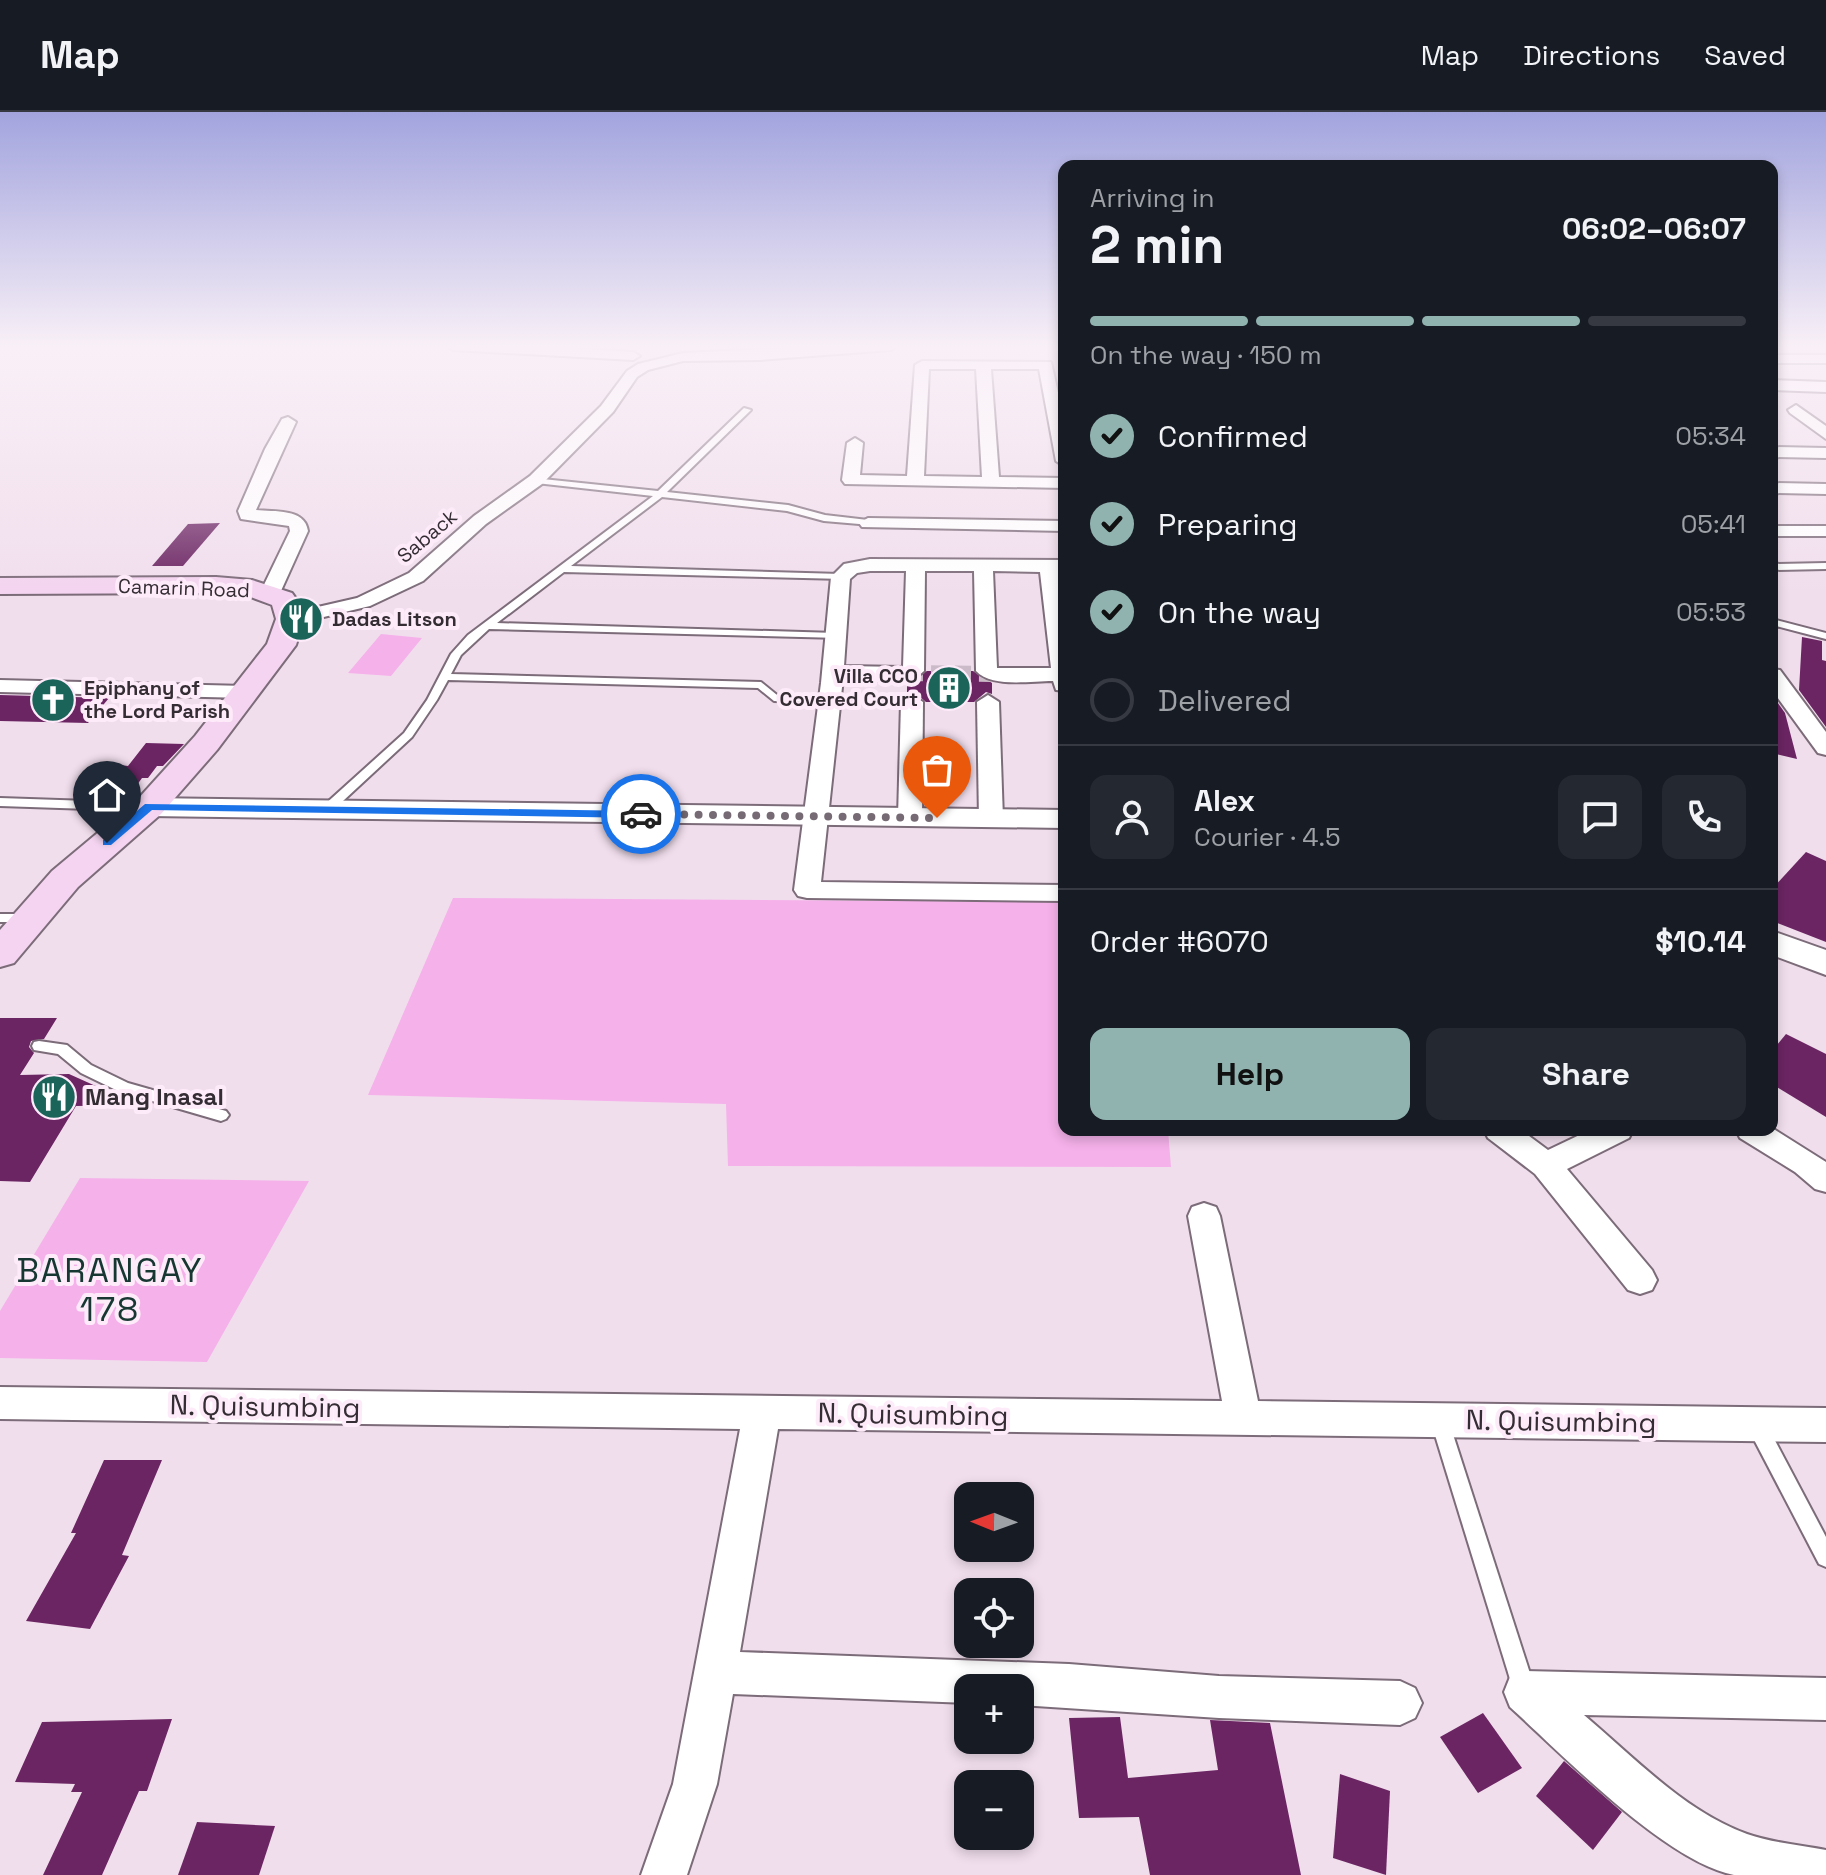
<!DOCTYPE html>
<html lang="en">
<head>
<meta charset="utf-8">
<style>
  :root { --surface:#171b24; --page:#242831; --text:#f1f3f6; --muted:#9ea1a6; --line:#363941; --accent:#90b3b0 }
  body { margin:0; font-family:"Space Grotesk",sans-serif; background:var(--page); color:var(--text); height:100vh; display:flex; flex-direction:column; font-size:30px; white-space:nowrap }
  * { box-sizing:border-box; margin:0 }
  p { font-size:26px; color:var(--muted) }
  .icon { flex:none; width:44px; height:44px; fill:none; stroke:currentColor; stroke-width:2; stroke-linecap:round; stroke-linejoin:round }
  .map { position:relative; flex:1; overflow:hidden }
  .drawer { position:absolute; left:1058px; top:48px; width:720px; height:976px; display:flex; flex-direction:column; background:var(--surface); border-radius:16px; box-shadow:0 4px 12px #0003 }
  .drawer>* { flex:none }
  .needle { width:52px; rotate:271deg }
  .buttons { position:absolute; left:954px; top:1370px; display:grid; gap:16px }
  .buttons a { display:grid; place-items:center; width:80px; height:80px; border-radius:16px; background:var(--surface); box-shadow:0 4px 12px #0003; font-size:40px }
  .pin { position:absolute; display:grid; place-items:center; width:68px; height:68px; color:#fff; margin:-82px -34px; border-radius:50% 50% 50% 0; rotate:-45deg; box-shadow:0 0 8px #0007 }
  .pin .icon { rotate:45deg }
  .courier { position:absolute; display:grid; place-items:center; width:80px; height:80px; margin:-40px; border:6px solid #1a73e8; border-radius:50%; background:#fff; color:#222; box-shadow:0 2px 10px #0007 }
  .head em { font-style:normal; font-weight:800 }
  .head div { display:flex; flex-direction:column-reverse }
  .head { display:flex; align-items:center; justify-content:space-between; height:136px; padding:0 32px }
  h1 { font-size:52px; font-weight:800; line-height:60px }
  .bar { display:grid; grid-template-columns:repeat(4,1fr); gap:12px 8px; align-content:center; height:96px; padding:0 32px }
  .bar i { height:10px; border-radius:6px; background:var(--line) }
  .bar .current { background:var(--accent) }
  .bar p { grid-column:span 4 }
  .line { display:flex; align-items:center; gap:20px; padding:0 32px; border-top:2px solid var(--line) }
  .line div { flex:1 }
  .round { display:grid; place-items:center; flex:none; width:84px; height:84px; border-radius:16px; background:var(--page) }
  ol { padding:0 32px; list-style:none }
  li { display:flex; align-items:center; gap:24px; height:88px }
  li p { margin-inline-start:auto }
  li .icon { padding:8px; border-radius:50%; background:var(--accent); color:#111; stroke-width:4 }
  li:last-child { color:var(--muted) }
  li i { width:44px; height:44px; border:4px solid var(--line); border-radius:50% }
  .primary-button { display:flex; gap:16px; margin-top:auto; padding:16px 32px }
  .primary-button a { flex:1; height:92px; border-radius:16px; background:var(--accent); color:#111; font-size:32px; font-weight:800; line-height:92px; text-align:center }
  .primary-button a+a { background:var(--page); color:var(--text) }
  header { display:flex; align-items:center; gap:48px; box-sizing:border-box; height:112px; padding:0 40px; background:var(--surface); border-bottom:2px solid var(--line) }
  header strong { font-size:38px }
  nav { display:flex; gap:44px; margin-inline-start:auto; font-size:28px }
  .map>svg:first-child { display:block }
  .green { fill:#f5b1ea }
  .building { fill:#6b2563 }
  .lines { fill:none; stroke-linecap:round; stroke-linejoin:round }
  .pedestrian-tunnel { stroke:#cbbbc8; stroke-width:16; stroke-dasharray:16 8; stroke-linecap:butt }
  .service-casing { stroke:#7c6b79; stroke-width:4 }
  .minor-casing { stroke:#7c6b79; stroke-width:4 }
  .tertiary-casing { stroke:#7c6b79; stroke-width:4 }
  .secondary-casing { stroke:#7c6b79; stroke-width:4 }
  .service { fill:#fff; fill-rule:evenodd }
  .minor { fill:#fff; fill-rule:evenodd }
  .tertiary { fill:#fff; fill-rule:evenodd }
  .secondary { fill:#f4d4f0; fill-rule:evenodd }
  .route { fill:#1a73e8 }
  .done { stroke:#766b74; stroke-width:8; stroke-dasharray:0 14.4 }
  .labels { text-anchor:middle; stroke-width:8; stroke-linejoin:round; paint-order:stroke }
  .far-street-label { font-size:20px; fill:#342d33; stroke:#feebfa }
  .far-poi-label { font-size:20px; font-weight:bold; fill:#342d33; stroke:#feebfa; text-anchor:start }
  .poi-label { font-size:24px; font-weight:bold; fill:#342d33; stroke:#feebfa; text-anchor:start }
  .near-street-label { font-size:28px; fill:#342d33; stroke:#feebfa }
  .near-quarter-label { font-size:34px; letter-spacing:2px; fill:#163732; stroke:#feebfa }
</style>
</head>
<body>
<header>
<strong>Map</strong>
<nav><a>Map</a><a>Directions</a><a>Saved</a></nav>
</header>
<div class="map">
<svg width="1826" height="1763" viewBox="0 0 1826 1763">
  <rect width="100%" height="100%" fill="#f1deed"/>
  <g class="green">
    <path d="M381,522L422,526L391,564L348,561Z"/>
    <path d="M453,786L1064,790V1018H1168L1171,1055L728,1054L726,992L368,983Z"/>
    <path d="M80,1066L309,1069L207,1250L0,1246V1199Z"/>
  </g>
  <g class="building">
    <path d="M220,411L183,454H152L188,412Z"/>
    <path d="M1802,525L1822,529V548L1826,549V615L1799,578Z"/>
    <path d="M927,559H973L992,571V582L986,580L974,590H926L914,580L907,583V570Z"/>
    <path d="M0,583L109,586L88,611L0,609Z"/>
    <path d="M1772,583L1785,601L1797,647L1772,641Z"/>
    <path d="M146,631L184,632L163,654H157L148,666H142L131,681H98L120,653L128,654Z"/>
    <path d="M1806,740L1826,749V830L1772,809V777Z"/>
    <path d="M0,906H57L44,927L31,929L29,935L34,941L20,963L69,962L138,993L76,994L30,1070L0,1069Z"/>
    <path d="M1786,922L1826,942V1005L1772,972V939Z"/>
    <path d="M104,1348H162L122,1443L129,1444L90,1517L26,1509L76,1421H71Z"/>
    <path d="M1483,1601L1522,1656L1478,1681L1440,1625Z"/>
    <path d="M1120,1605L1128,1666L1218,1658L1210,1608L1270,1611L1301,1763H1150L1139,1705L1079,1706L1069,1606Z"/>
    <path d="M172,1607L147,1679H139L102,1763H43L82,1680H71L75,1672L15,1670L42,1610Z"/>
    <path d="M1564,1649L1622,1700L1593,1738L1536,1684Z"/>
    <path d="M1340,1662L1390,1679L1386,1763L1333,1746Z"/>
    <path d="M197,1710L275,1714L259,1763H178Z"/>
  </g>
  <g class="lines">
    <path class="pedestrian-tunnel" d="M907,561L991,562"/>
    <g class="service-casing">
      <g id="service">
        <path d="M744,296L751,298L667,380L788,393L825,403L868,408L872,411L871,413L824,409L787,399L662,385L571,454L841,462L846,465L844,467L564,460L497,511L836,521L841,524L840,526L489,517L461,543L451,562L761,570L777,583L829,586L833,587V591L774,589L758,576L448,568L437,588L412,625L330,701H322L320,698L322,695L404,621L427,588L451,542L468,523L653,384L536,371L532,368L533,366L658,379Z"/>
        <path d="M1826,451V457L1772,458V452Z"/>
        <path d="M1772,507L1826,521V527L1772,513Z"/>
        <path d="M0,686L149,691L155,695L149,699L0,694Z"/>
        <path d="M0,802H28L35,806L28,810H0Z"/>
        <path d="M39,929L67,933L91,953L128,971L226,999L229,1003L226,1007L221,1009L118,979L81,961L58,942L34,938L32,934L34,930Z"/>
        <path d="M1440,1302L1447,1304L1449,1310L1536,1580L1533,1588L1525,1591L1517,1588L1514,1580L1431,1310L1433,1304Z"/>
        <path d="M1756,1304L1763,1306L1826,1425V1455L1819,1452L1749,1318L1747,1312L1749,1306Z"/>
      </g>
    </g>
    <g class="minor-casing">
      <g id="minor">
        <path d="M446,234H539L633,240L640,244L633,248L453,238Z"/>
        <path d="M828,234H898L891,238L760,248L683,249L648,258L637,265L613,300L542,372L486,412L423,469L370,494L290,513L280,507L283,503L357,486L409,461L474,404L530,364L601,294L627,259L638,252L683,241Z"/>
        <rect x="1772" y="243" width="54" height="8"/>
        <path d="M922,249L1051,250L1064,307V354L1056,349L1039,257H991L999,365L1064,366V376L845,372L842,368L847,331L855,326L863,331L860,363L907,364L915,253ZM929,257H976L982,365L924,364Z"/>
        <path d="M1772,268L1826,270V280L1772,278Z"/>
        <path d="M1796,293L1826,314V327L1790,301L1788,298Z"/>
        <path d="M288,305L296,310L256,398C274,400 305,396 308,419L280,481L270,487L260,481L290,419L289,414L241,407L238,399L265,337L282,307Z"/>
        <path d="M1772,335L1826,336V346L1772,345Z"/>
        <path d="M1772,371L1826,372V382L1772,381Z"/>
        <path d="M868,406L1064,409V419L862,415L859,411Z"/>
        <rect x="1772" y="414" width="54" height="10"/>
        <path d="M870,447L1064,448V460H1059L1064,495V579L1056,578L1053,569C1030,569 992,576 976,559L974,459H925L924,559C908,575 865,567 843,566L821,770L1064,773V789L807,786L798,784L794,778L821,571L831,465L844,452ZM870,459H906L903,555L844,554L850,467L857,461ZM993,459L1040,460L1051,556H997Z"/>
        <path d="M1772,557L1780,558L1826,620V643L1818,641L1772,578Z"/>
        <path d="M0,568L246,574L257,580L246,586L0,580Z"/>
        <path d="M912,583L923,590L922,706L919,711H901L898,706L901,590Z"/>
        <path d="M988,583L999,590L1003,707L1000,712H982L979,707L977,590Z"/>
        <path d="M1772,1016L1826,1050V1080L1815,1077L1795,1060L1740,1026L1736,1018Z"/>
        <path d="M1484,1018H1521L1548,1038L1590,1018H1633L1629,1026L1567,1057L1652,1158L1657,1168L1652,1178L1640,1182L1628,1178L1535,1062L1488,1026Z"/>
        <path d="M1204,1091L1216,1095L1220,1104L1258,1289L1826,1296V1330L778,1317L740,1540L1069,1552L1219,1564L1400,1569L1415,1576L1422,1591L1415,1606L1400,1613L1219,1606L1020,1593V1576H968V1591L733,1582L717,1672L687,1763H641L673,1672L740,1317L0,1307V1275L1222,1289L1188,1104L1192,1095Z"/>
        <path d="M1525,1559L1826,1566V1608L1584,1603C1635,1646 1684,1699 1747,1722C1772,1731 1801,1733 1826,1738V1763C1798,1763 1760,1763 1734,1763C1666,1750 1563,1643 1510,1595L1504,1580L1510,1565Z"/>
      </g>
    </g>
    <g class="tertiary-casing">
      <g id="tertiary">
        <path d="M149,686L1064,698V716L149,704L138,702L134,695L138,688Z"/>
        <path d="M1772,819L1826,838V863L1772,843Z"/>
      </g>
    </g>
    <g class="secondary-casing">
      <path id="secondary" d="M216,465L252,468L292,481L302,495L304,507L296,533L217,638L161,702L78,775L14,851L0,855V818L52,759L137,688L195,624L267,532L276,507L272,493L248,484L216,481L0,482V466Z"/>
    </g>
    <use href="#service" class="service"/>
    <use href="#minor" class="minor"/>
    <use href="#tertiary" class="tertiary"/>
    <use href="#secondary" class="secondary"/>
  </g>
  <linearGradient id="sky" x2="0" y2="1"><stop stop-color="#a2a4de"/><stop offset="0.49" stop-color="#f9f0f7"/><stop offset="1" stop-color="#f9f0f7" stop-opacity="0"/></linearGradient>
  <rect width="1826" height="481" fill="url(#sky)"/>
  <path class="route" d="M145,692L641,699L647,702L641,706L152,698L111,733H103V728Z"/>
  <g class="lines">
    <path class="done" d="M641,702L937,706"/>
  </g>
  <defs>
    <g id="restaurant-disc" transform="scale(2.3)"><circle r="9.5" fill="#1a645a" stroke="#feebfa"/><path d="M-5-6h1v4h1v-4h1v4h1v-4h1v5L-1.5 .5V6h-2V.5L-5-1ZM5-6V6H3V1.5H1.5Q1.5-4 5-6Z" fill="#fff"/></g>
    <g id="building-disc" transform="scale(2.3)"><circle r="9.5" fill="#1a645a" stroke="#feebfa"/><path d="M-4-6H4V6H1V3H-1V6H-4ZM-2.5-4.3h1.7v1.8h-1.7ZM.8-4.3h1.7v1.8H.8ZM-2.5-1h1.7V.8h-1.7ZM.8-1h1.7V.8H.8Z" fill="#fff"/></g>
    <g id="church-disc" transform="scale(2.3)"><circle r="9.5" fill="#1a645a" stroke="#feebfa"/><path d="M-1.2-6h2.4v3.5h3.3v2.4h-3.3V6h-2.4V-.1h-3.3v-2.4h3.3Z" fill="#fff"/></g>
  </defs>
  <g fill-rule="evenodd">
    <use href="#restaurant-disc" x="301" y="507"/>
    <use href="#building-disc" x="949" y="576"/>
    <use href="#church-disc" x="53" y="588"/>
    <use href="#restaurant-disc" x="54" y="985"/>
  </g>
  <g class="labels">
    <g class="far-street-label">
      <text transform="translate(427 424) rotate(-40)" y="7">Saback</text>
      <text transform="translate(184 476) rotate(2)" y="7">Camarin Road</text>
    </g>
    <g class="far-poi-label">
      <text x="332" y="514">Dadas Litson</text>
      <text x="918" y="571" text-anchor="end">Villa CCO<tspan x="918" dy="23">Covered Court</tspan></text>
      <text x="84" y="583">Epiphany of<tspan x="84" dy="23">the Lord Parish</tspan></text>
    </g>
    <g class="poi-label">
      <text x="85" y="993">Mang Inasal</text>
    </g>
    <g class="near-street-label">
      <text transform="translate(265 1294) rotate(1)" y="10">N. Quisumbing</text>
      <text transform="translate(913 1302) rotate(1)" y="10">N. Quisumbing</text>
      <text transform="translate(1561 1309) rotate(1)" y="10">N. Quisumbing</text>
    </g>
    <g class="near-quarter-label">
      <text x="110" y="1170">BARANGAY<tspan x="110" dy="39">178</tspan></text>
    </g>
  </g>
</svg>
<div class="buttons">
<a><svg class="needle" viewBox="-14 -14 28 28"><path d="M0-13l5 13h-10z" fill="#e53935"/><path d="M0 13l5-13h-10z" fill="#9ea1a6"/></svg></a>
<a><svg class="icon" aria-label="locate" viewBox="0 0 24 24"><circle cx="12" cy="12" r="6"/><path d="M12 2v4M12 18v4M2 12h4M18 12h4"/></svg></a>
<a>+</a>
<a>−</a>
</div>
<div class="pin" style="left:937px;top:706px;background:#ea580c"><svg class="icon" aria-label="bag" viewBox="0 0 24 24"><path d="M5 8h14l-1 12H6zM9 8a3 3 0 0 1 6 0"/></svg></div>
<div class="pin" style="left:107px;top:731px;background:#1f2937"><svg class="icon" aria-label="home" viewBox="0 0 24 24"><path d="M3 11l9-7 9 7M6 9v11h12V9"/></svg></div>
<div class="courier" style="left:641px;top:702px"><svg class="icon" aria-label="car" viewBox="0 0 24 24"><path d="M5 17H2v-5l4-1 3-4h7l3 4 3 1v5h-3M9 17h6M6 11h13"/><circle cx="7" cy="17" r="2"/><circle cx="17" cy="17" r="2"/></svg></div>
<section class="drawer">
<div class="head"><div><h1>2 min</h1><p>Arriving in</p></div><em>06:02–06:07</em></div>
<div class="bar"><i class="current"></i><i class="current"></i><i class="current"></i><i></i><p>On the way · 150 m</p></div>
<ol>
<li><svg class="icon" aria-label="check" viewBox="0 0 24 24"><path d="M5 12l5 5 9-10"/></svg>Confirmed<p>05:34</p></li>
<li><svg class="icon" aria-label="check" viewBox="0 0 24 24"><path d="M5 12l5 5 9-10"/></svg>Preparing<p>05:41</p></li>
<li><svg class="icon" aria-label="check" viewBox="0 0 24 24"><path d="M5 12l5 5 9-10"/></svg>On the way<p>05:53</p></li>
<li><i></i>Delivered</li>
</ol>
<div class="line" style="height:144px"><a class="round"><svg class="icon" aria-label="person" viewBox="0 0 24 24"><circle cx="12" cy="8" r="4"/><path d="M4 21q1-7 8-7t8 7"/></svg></a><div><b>Alex</b><p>Courier · 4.5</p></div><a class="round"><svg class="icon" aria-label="chat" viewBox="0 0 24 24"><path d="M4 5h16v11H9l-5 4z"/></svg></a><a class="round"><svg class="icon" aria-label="phone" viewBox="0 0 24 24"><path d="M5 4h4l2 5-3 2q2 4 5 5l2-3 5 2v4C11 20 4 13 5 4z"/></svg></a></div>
<div class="line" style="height:104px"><div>Order #6070</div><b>$10.14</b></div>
<div class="primary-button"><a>Help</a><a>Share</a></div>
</section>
</div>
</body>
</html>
